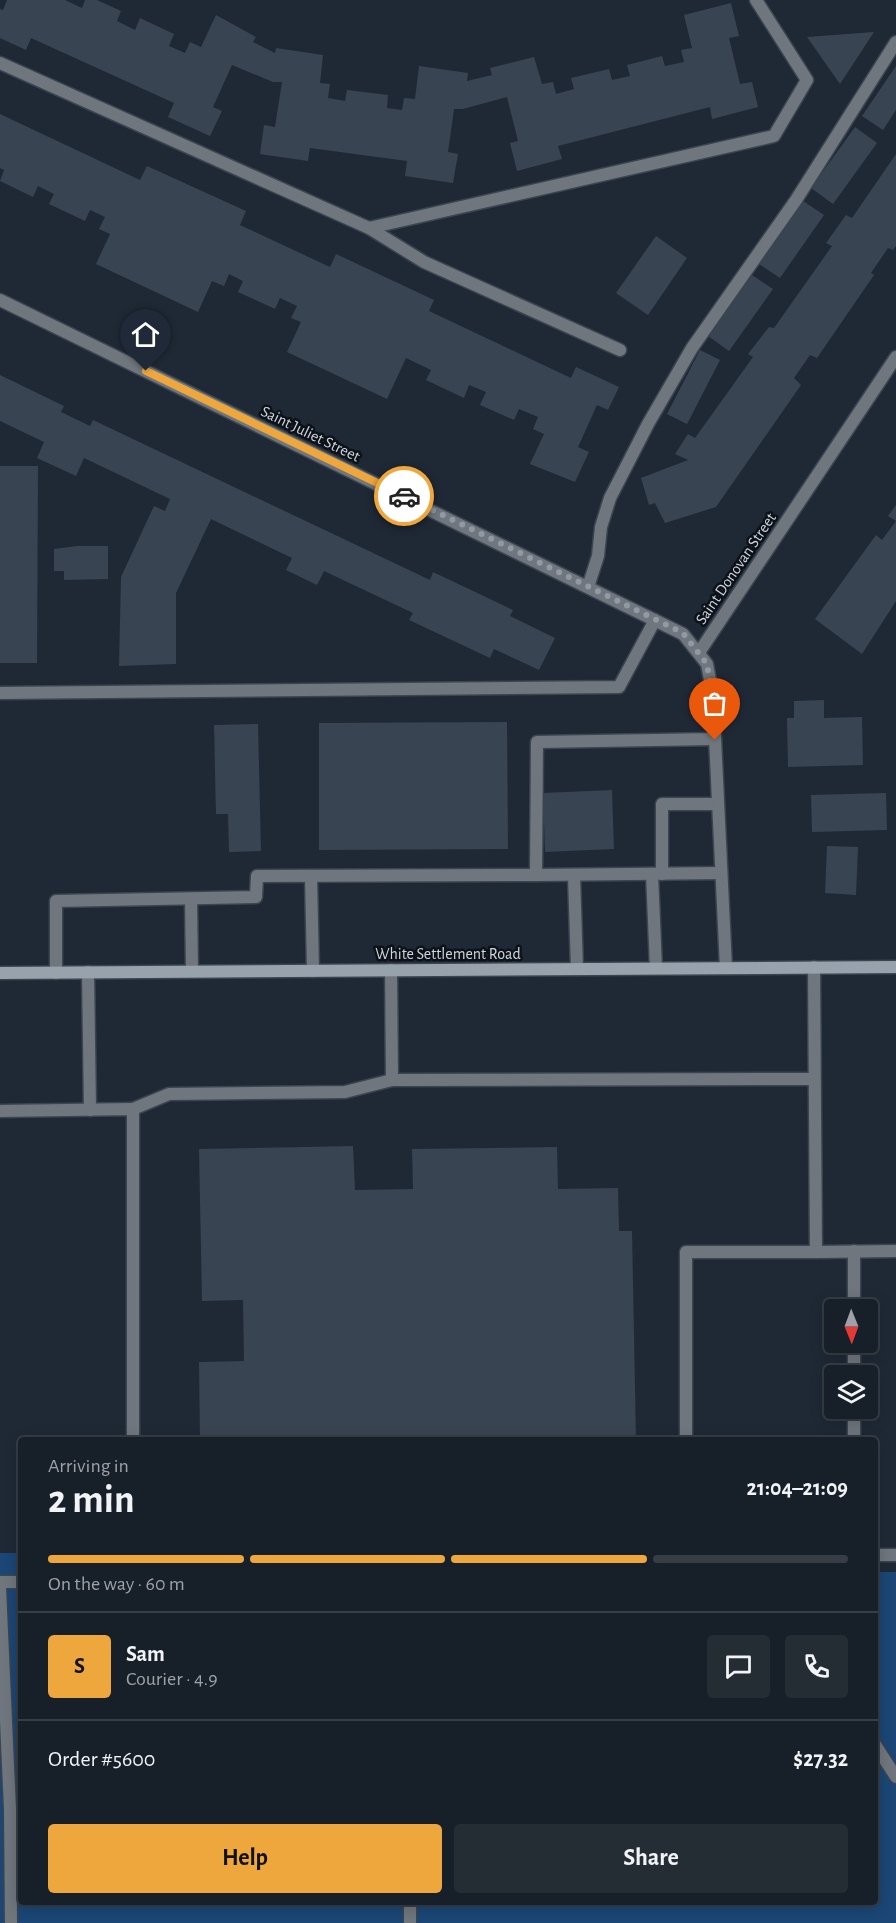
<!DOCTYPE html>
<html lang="en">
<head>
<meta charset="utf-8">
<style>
  :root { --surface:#171f28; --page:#242c34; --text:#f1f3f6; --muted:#9ea2a8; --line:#363d45; --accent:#eea73c }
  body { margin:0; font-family:"Alegreya Sans",sans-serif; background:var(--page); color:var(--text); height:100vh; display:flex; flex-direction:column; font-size:22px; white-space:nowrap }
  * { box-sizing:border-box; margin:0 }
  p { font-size:20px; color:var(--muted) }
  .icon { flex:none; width:33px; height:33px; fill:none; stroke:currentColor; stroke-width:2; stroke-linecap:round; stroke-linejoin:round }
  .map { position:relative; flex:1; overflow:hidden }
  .panel { position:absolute; left:18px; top:1437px; width:860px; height:468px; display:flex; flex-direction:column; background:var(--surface); border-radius:6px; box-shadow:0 3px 15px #0003,0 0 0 2px var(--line) }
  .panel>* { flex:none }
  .needle { width:39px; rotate:179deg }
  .buttons { position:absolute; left:824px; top:1299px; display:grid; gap:12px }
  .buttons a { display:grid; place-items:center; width:54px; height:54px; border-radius:6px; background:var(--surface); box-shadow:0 3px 15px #0003,0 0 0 2px var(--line); font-size:30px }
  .pin { position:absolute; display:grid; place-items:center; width:51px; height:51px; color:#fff; margin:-62px -26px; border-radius:50% 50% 50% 0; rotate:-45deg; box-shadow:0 0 6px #0007 }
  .pin .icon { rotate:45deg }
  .courier { position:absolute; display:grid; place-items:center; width:60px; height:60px; margin:-30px; border:4px solid #eea73c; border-radius:50%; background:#fff; color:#222; box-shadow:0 2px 8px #0007 }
  .summary em { font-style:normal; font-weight:600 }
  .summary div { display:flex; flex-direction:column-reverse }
  .summary { display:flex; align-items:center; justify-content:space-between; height:102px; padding:0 30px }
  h1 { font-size:39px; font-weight:600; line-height:45px }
  .bar { display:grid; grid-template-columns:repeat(4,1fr); gap:9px 6px; align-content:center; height:72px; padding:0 30px }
  .bar i { height:8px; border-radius:4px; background:var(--line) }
  .bar .current { background:var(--accent) }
  .bar p { grid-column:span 4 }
  .line { display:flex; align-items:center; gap:15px; padding:0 30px; border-top:2px solid var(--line) }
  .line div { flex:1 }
  .round { display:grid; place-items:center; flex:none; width:63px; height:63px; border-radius:6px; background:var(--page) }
  .action { display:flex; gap:12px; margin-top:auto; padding:12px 30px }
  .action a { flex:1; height:69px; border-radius:6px; background:var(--accent); color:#111; font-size:24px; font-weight:600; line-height:69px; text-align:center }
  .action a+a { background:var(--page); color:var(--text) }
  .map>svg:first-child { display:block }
  .green { fill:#1b4675 }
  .building { fill:#384452 }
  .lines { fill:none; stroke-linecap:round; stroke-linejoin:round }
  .service-casing { stroke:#3b4551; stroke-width:15 }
  .minor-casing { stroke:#3b4551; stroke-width:15 }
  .secondary-casing { stroke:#3b4551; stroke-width:15 }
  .service { stroke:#70767d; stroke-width:12 }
  .minor { stroke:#70767d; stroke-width:12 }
  .secondary { stroke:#98a2ad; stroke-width:12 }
  .done { stroke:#9199a4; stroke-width:6; stroke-dasharray:0 10.8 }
  .route { stroke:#eea73c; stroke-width:8 }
  .labels { text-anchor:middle; stroke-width:5; stroke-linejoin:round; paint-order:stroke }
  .street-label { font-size:16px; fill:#cfd6df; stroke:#0d1218 }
</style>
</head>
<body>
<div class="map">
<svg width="896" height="1923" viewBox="0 0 896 1923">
  <rect width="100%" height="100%" fill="#1f2936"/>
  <path class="green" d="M0,1553H21V1902H874L875,1572H896V1923H0Z"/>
  <g class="building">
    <path d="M7,0H65L82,8L85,0H97L121,11L117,21L135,30L140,18L174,34L169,46L185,53L190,42L201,47L216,15L256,37L253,42L275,53L276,48L323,55L320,83L330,84L328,98L345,101L347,90L388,95L387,108L402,110L404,98L415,99L419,66L468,73L467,81L492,75L490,68L534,57L542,84L553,82L556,94L574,89L571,78L609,69L612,80L630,76L627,65L662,56L665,66L684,62L681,50L692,48L684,15L731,3L739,36L729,38L740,84L752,82L758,107L712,119L710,107L558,146L562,159L517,171L510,143L518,141L507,97L463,109H454L448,152L458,154L453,183L405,176L407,161L310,148L308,161L260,154L264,125L275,127L282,82H273L232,65L213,107L222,111L210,136L168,117L174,103L31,38L26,50L0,38V9L3,10Z"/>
    <path d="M874,32L840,84L807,37Z"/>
    <path d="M896,66V110L883,130L862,116Z"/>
    <path d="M0,114L140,180L147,166L246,211L240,225L330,267L336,254L434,300L429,311L571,378L576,367L619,387L608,410L597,405L578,447L589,452L575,482L530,464L544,434L533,429L538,417L519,409L514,420L480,405L486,392L469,385L464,398L426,380L431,370L406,358L387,399L287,352L301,322L291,318L297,306L280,298L275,309L238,292L243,281L229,274L224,286L212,281L198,312L96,264L110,234L99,229L105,217L90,210L85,221L49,204L54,194L38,186L33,197L0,181L4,170L0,168Z"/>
    <path d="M855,127L877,143L833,204L811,188Z"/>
    <path d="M896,154V246L893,250L888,248L871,273L874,275L817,358L810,355L794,378L801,385L716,507L665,523L655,503L649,505L641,478L688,460L675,454L688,434L695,438L753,357L748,354L769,327L774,328L832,246L826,243L846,215L852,218Z"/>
    <path d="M803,201L824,215L780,278L759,264Z"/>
    <path d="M656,236L687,258L648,315L616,293Z"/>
    <path d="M752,275L773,289L729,351L708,336Z"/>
    <path d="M700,350L720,360L687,424L667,414Z"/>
    <path d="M0,375L64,406L61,412L90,426L93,420L430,580L433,572L513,610L510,616L555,638L539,670L494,649L490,658L409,620L413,613L324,571L317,585L286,570L292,558L211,519L176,593V664L119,666L121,577L154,506L165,511L170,499L84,458L76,476L37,458L44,442L0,421Z"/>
    <path d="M0,466H38L37,663H0Z"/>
    <path d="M896,505V601L862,654L815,619L876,535L882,540L896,521L888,516Z"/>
    <path d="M77,546H108V579L64,580V571H54V549Z"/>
    <path d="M824,700V718L862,717L863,765L788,767L787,718H794V701Z"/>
    <path d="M507,722L508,849L319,850V723Z"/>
    <path d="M258,724L261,851L229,852L228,814H216L214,725Z"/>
    <path d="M612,790L614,849L545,852L543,793Z"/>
    <path d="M886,793L887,830L812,832L811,795Z"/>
    <path d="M827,846L858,847L856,895L825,893Z"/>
    <path d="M353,1146L355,1190L413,1189L412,1149L557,1147L558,1189L618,1188L619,1231H632L636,1440H200L199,1362L244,1361L243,1300L202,1301L199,1149Z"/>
  </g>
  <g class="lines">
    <g class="service-casing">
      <g id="service">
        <path d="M0,63L369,228L774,136L807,80L756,0"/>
        <path d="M369,228L424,262L620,350"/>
        <path d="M0,693L619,687L655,620"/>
        <path d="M652,874L656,968"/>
        <path d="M662,874V804H718"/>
        <path d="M536,875L721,873"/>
        <path d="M574,875L577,969"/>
        <path d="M311,876L313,971"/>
        <path d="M191,899L192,971"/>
        <path d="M391,970L392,1080"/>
        <path d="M88,972L90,1110"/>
        <path d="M56,973V901L256,897L257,876L536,875L537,742L715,739"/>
        <path d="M133,1109L169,1094L345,1092L392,1080L814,1079"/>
        <path d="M0,1111L133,1109V1440"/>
        <path d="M854,1251V1310"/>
        <path d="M816,1252L896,1251"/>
        <path d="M854,1342V1376"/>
        <path d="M854,1408V1440"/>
        <path d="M686,1440V1252H816L814,967"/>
        <path d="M874,1555H896"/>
        <path d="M0,1582H21"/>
        <path d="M0,1588L10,1809L11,1923"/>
        <path d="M874,1743L896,1777"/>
        <path d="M410,1923V1902"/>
      </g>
    </g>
    <g class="minor-casing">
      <g id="minor">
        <path d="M0,300L683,634L707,664L713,696L726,968"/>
        <path d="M588,587L598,556L601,527L610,498L648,424L692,348L796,200L896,42"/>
        <path d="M700,651L896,357"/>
      </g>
    </g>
    <g class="secondary-casing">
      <path id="secondary" d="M0,973L896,967"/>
    </g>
    <use href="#service" class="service"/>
    <use href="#minor" class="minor"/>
    <use href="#secondary" class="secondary"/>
  </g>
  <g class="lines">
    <path class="done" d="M404,496L683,633L707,664L712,696L715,740"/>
    <path class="route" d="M146,371L404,496"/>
  </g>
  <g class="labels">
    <g class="street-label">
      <text transform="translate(311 433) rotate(26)" y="6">Saint Juliet Street</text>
      <text transform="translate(735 568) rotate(-56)" y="6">Saint Donovan Street</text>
      <text x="448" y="959">White Settlement Road</text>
    </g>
  </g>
</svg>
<div class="buttons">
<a><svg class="needle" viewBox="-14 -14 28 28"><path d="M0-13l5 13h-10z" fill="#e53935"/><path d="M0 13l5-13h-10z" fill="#9ea2a8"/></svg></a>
<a><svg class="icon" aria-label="layers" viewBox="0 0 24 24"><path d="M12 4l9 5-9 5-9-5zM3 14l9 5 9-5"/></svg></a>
</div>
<div class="pin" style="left:715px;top:740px;background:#ea580c"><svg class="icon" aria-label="bag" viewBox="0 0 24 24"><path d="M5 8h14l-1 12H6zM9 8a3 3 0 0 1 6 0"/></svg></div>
<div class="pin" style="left:146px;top:371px;background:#1f2937"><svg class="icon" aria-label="home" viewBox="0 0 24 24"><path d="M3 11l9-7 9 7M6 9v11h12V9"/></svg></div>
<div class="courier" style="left:404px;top:496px"><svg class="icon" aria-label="car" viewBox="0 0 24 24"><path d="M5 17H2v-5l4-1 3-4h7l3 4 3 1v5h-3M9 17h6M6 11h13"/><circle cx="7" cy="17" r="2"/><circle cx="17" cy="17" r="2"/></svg></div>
<section class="panel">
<div class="summary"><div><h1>2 min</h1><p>Arriving in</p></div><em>21:04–21:09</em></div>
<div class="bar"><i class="current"></i><i class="current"></i><i class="current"></i><i></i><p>On the way · 60 m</p></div>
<div class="line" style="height:108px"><b class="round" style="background:var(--accent);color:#111">S</b><div><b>Sam</b><p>Courier · 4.9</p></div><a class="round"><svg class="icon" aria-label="chat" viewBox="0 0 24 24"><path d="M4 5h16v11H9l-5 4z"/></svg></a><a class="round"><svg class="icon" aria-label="phone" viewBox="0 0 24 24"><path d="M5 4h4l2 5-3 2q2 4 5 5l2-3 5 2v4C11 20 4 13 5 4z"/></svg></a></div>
<div class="line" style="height:78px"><div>Order #5600</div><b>$27.32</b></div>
<div class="action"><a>Help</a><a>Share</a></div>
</section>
</div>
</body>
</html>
